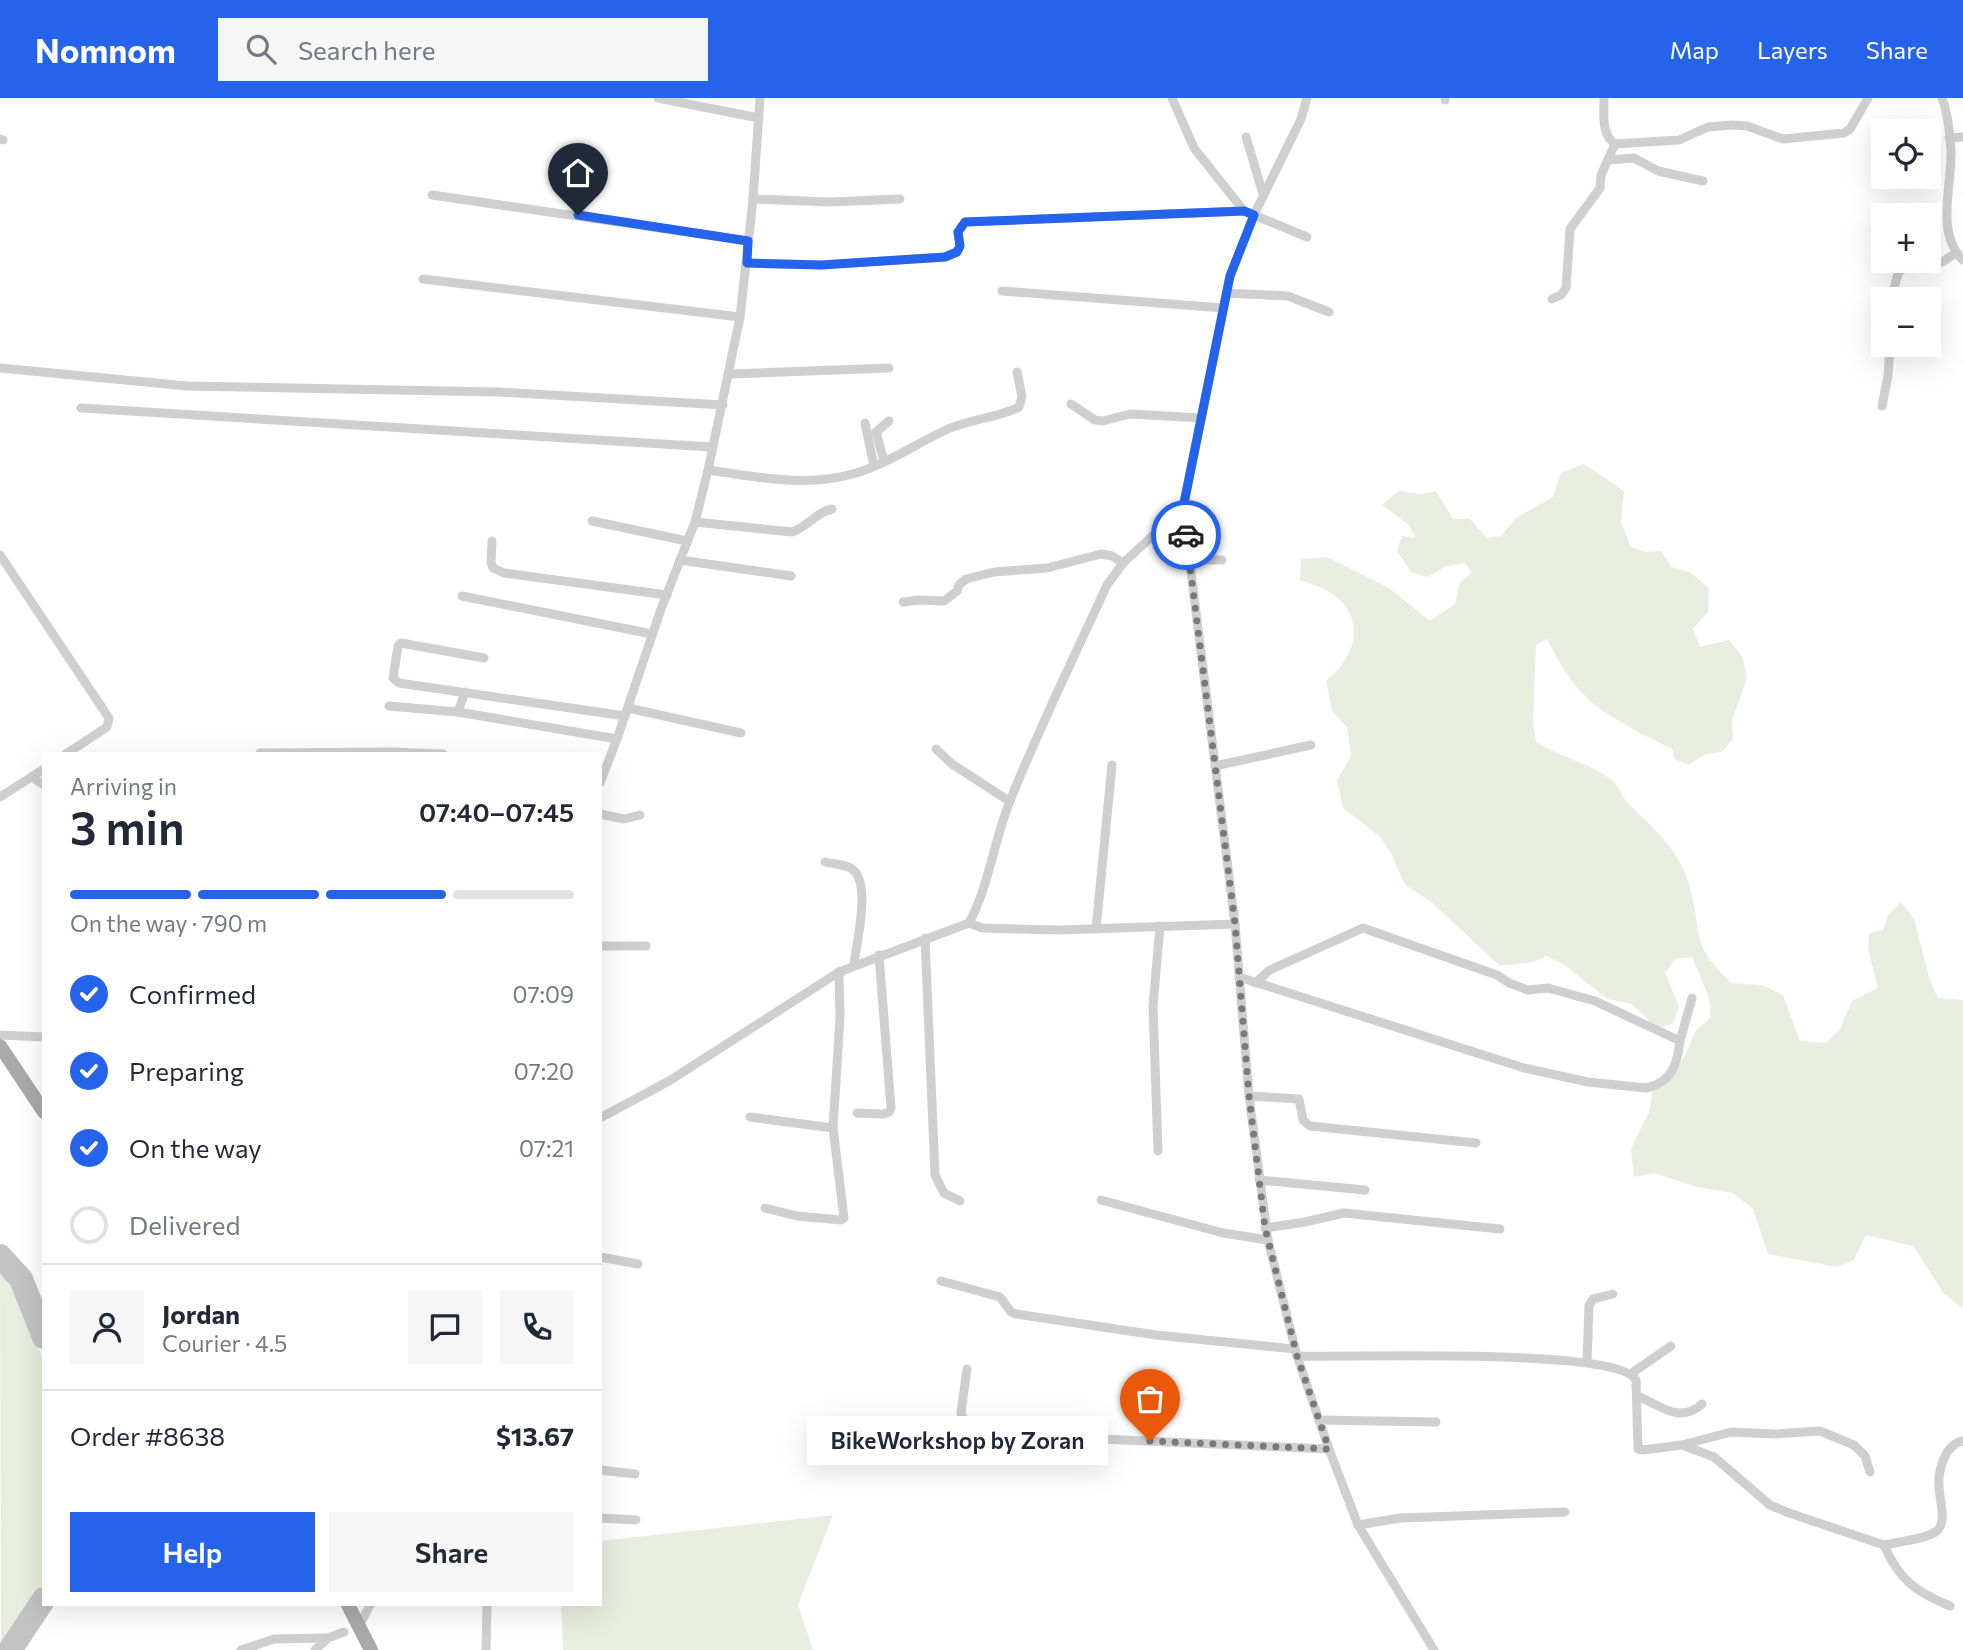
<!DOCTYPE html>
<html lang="en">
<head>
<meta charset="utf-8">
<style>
  :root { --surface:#fff; --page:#f6f6f7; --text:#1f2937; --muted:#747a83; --line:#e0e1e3; --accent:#2563eb }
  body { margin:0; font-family:Commissioner,sans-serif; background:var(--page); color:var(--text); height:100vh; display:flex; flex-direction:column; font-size:26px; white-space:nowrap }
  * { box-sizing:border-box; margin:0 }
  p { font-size:23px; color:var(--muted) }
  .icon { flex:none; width:38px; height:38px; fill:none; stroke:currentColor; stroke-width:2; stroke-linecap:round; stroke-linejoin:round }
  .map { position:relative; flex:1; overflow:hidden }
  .side { position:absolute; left:42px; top:654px; width:560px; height:854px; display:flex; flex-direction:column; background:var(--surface); border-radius:0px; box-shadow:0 7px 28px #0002 }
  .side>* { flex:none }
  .fabs { position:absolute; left:1871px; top:21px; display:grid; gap:14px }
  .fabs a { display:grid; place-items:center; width:70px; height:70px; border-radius:0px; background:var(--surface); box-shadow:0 7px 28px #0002; font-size:35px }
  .pin { position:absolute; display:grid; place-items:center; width:60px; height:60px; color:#fff; margin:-72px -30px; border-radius:50% 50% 50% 0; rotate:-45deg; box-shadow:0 0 7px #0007 }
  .pin .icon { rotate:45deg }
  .courier { position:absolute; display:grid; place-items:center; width:70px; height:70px; margin:-35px; border:5px solid #2563eb; border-radius:50%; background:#fff; color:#222; box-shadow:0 2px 9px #0007 }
  .bubble { position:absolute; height:49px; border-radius:0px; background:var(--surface); box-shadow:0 7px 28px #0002; font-size:23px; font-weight:600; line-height:49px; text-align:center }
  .summary em { font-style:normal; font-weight:600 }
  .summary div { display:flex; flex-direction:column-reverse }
  .summary { display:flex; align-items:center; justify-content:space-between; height:119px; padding:0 28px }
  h1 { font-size:46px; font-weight:600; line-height:52px }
  .bar { display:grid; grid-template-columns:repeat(4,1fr); gap:10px 7px; align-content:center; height:84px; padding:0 28px }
  .bar i { height:9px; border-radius:5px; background:var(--line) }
  .bar .active { background:var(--accent) }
  .bar p { grid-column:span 4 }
  .line { display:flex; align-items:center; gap:18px; padding:0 28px; border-top:2px solid var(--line) }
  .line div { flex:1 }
  .round { display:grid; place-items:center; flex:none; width:74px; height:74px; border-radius:0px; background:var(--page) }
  ol { padding:0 28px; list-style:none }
  li { display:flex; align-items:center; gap:21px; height:77px }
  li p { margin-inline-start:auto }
  li .icon { padding:7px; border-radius:50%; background:var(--accent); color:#fff; stroke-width:4 }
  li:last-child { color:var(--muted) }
  li i { width:38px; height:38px; border:4px solid var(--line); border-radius:50% }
  .cta { display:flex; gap:14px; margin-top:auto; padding:14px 28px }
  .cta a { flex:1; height:80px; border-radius:0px; background:var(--accent); color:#fff; font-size:28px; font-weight:600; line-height:80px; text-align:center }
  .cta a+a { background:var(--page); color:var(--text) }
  header { display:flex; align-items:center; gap:42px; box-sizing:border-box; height:98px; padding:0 35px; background:var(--accent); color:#fff }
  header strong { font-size:33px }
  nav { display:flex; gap:38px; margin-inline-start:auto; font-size:24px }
  .search { width:490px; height:63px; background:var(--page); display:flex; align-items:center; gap:18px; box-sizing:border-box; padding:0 24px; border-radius:0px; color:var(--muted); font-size:26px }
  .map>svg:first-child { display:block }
  .green { fill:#e7eee0 }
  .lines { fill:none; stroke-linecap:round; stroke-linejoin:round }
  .taxiway { stroke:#c3c3c3; stroke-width:24 }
  .street { stroke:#cfcfcf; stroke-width:9 }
  .primary { stroke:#aaa; stroke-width:14 }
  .done { stroke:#7a7a7a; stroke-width:7; stroke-dasharray:0 12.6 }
  .route { stroke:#2563eb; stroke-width:9 }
</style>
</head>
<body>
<header>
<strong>Nomnom</strong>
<div class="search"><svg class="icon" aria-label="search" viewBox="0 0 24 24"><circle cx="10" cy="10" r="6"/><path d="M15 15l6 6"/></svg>Search here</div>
<nav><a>Map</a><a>Layers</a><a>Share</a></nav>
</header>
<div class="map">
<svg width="1963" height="1552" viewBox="0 0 1963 1552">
  <rect width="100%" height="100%" fill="#fff"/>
  <g class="green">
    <path d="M1584,366L1624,393L1621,424L1631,449L1646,454L1661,453L1672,469L1690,474L1709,490L1708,514L1693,531L1700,549L1729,542L1743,560L1747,580L1732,623L1733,641L1722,654L1706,656L1688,667L1674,661L1672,650C1654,644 1600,614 1587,600C1570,584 1558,562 1547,541L1536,547L1533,623L1536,644C1559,658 1585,664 1608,679C1617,684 1620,696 1627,704C1654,732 1679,750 1690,789C1695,806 1696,824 1700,842C1705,859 1719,873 1731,885L1762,887L1783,897L1800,943L1826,945L1840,931L1852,903L1878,890L1868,851L1869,835L1883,832L1888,817L1901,804L1914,821L1930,882L1938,900L1963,902V1210L1944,1196L1913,1148L1866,1137L1854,1162L1837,1169L1768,1156L1753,1111L1733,1095L1697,1089L1655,1075L1634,1079L1631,1051L1649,1014L1653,989L1672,975L1684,960L1695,934L1711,919L1709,900L1692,859L1675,861L1665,875L1679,908L1673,925L1658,931L1632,906L1608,901L1563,866L1546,858L1534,864L1500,868L1430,803L1405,787L1390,753L1379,738L1343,710L1337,682L1351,658L1347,629L1332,613L1326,583C1358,557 1368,516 1326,492C1318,488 1309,485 1300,482L1301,461L1327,459L1389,490L1430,523L1455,506L1460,484L1472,475L1465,465L1444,469L1428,479L1411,474L1397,453L1402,438L1415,440L1409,427L1382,407L1398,393L1421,396L1436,393L1453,421H1470L1487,440L1501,438L1516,420L1553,399L1561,375Z"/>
    <path d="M0,1172L11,1183L25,1209L44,1266V1485L1,1552Z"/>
    <path d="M833,1417L798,1507L813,1552H563L561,1507H600V1443Z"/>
  </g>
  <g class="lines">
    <g class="taxiway">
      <path d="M0,1158L21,1181L44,1239"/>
      <path d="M10,1552L44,1501"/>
    </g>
    <g class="street">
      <path d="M658,0L759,20"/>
      <path d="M1172,0L1194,50L1244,113L1307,139"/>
      <path d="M1604,0C1604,15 1601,37 1615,46L1679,42L1708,29L1732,27L1747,28L1783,41L1844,35L1850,31L1868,0"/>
      <path d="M1942,0C1948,16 1950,36 1951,53C1952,88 1935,135 1963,162"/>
      <path d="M1445,2V0"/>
      <path d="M1246,39L1263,96"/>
      <path d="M1949,40L1963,39"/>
      <path d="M0,41L3,42"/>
      <path d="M1608,62L1634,60L1658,73L1703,83"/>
      <path d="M432,97L748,143"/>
      <path d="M753,101L829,104L900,101"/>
      <path d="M747,165L821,167L945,159L957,154L960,148L958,134L965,124L1244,113"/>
      <path d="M423,181L740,219"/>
      <path d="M1002,193L1223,210"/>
      <path d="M1226,195L1288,198L1329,214"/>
      <path d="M1552,201L1561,197L1566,190L1570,131L1600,90L1601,77L1615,46"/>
      <path d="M1891,201L1898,176L1901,172L1912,168L1942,164L1956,155"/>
      <path d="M0,270L187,288L498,294L723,307"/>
      <path d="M730,276L889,270"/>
      <path d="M1071,306L1095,322L1103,323L1130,316L1201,320"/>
      <path d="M1882,308L1888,278L1890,247"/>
      <path d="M81,310L712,349"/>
      <path d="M865,325L874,368"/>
      <path d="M884,363L876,334L889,323"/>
      <path d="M708,372C758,379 807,390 856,375C889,365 917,345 948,331C971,321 997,320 1019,309L1022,299L1017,274"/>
      <path d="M1183,410L1235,826L1249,998L1268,1142L1297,1258L1329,1351L1358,1427L1434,1552"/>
      <path d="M592,423L687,443"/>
      <path d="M695,424L792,434C808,429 816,414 832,411"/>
      <path d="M492,443L491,464L493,470L504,475L667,497"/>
      <path d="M0,457L109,620L107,629L66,656"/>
      <path d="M680,462L791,478"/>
      <path d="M1189,462H1222"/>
      <path d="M462,498L652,536"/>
      <path d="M903,504L918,502L944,503L957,493L959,487L966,481L994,474L1047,470L1101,456L1112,458L1123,465"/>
      <path d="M484,560L401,545L398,548L393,580L399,585L625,618"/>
      <path d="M389,608L458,614L617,641"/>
      <path d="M628,610L741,635"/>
      <path d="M458,614L465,594"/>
      <path d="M936,651L952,666L1009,703"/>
      <path d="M260,655L393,654L443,656"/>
      <path d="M1215,668L1311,647"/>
      <path d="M31,679L44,687"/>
      <path d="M600,685L617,641L661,511L695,424L708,372L740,219L753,101L760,0"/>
      <path d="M0,699L44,671"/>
      <path d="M600,716L624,721L640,717"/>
      <path d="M825,764C833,766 845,766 852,771C872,785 856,845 854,867"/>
      <path d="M969,825L982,830L1059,832L1235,826"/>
      <path d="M1096,831L1112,667"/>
      <path d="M925,840L935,1077L944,1095L960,1103"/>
      <path d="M600,848H646"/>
      <path d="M1239,879L1524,970L1588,984L1646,990C1672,984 1677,967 1680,943"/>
      <path d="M1255,885L1270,872L1363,830L1497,877L1509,885L1528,892L1548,890L1595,903L1680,943L1692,900"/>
      <path d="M0,937L44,939"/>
      <path d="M1249,998L1299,1001L1303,1022L1310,1028L1476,1045"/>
      <path d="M857,1015L883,1016L889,1014L891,1010L879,857"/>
      <path d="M750,1019L833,1030"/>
      <path d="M600,1020L669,983L839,874L969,825C989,788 994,742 1010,703C1039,630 1074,559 1107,487L1123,465L1183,410L1230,178L1254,117L1301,21L1307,0"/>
      <path d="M1158,1053L1153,908L1160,828"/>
      <path d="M1259,1082L1365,1092"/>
      <path d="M1101,1102L1223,1135L1268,1142"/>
      <path d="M765,1110L797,1118L841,1122L844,1120L833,1030L840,919L839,874"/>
      <path d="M1265,1130L1305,1124L1344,1115L1500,1131"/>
      <path d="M600,1159L638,1166"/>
      <path d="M941,1183L1000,1199L1011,1214L1016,1216L1156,1237L1295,1251"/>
      <path d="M1297,1258C1346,1260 1618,1249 1636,1282L1638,1351L1643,1352L1682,1347L1714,1359L1770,1407L1789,1415L1884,1447"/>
      <path d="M1587,1264L1589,1207L1593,1201L1613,1196"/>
      <path d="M967,1271L961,1315L964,1322L1100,1341L1329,1351"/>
      <path d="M1632,1275L1671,1248"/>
      <path d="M1637,1298C1659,1306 1679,1327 1702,1306"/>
      <path d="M1319,1322L1436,1324"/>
      <path d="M1682,1347L1731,1334L1776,1336L1820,1333L1854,1347L1865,1358L1870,1374"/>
      <path d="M600,1372L635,1376"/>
      <path d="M600,1420L636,1422"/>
      <path d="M1358,1427L1400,1420L1565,1414"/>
      <path d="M1950,1508C1916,1494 1899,1482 1884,1447C1897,1444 1929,1441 1938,1432C1947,1421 1939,1401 1939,1388C1938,1372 1945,1346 1963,1343"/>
      <path d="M359,1528L370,1507"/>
      <path d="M241,1552L274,1541L328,1540"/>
      <path d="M315,1552L328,1540L344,1534"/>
      <path d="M486,1552L487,1507"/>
    </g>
    <g class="primary">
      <path d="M0,948L44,1014"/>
      <path d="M348,1507L371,1552"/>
    </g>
  </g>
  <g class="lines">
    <path class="done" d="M1150,1343L1329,1351L1297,1258L1265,1130L1249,998L1235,826L1186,437"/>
    <path class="route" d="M578,117L748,143L747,165L821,167L945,159L957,154L960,148L958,134L965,124L1244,113L1254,117L1230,178L1183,410L1186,437"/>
  </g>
</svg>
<div class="fabs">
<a><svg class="icon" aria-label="locate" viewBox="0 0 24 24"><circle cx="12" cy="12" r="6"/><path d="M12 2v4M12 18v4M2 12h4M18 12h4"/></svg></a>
<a>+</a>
<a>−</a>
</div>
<div class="pin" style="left:1150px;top:1343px;background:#ea580c"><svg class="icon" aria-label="bag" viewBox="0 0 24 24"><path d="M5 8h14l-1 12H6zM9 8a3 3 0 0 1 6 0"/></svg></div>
<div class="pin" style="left:578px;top:117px;background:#1f2937"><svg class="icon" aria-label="home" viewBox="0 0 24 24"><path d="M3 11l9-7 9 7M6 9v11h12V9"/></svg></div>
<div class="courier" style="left:1186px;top:437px"><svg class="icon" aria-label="car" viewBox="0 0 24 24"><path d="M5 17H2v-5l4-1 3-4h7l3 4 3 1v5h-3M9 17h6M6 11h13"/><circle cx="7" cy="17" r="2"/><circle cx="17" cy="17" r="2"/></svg></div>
<div class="bubble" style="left:807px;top:1318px;width:301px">BikeWorkshop by Zoran</div>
<section class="side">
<div class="summary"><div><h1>3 min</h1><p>Arriving in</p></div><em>07:40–07:45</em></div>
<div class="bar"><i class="active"></i><i class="active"></i><i class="active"></i><i></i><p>On the way · 790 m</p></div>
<ol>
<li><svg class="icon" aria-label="check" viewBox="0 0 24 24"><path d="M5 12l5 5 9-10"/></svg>Confirmed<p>07:09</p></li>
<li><svg class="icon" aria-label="check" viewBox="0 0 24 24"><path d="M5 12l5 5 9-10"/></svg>Preparing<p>07:20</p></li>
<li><svg class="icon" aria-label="check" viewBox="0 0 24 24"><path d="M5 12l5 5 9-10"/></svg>On the way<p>07:21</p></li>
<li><i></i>Delivered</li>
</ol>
<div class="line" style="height:126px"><a class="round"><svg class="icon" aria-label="person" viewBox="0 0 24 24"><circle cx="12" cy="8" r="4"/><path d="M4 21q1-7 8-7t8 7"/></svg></a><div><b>Jordan</b><p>Courier · 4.5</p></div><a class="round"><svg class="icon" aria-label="chat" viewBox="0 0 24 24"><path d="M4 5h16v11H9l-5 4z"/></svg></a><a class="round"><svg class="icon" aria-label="phone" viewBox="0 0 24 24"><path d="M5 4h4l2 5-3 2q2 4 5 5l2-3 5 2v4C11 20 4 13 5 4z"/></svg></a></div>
<div class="line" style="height:91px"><div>Order #8638</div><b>$13.67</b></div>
<div class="cta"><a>Help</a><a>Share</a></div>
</section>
</div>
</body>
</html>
